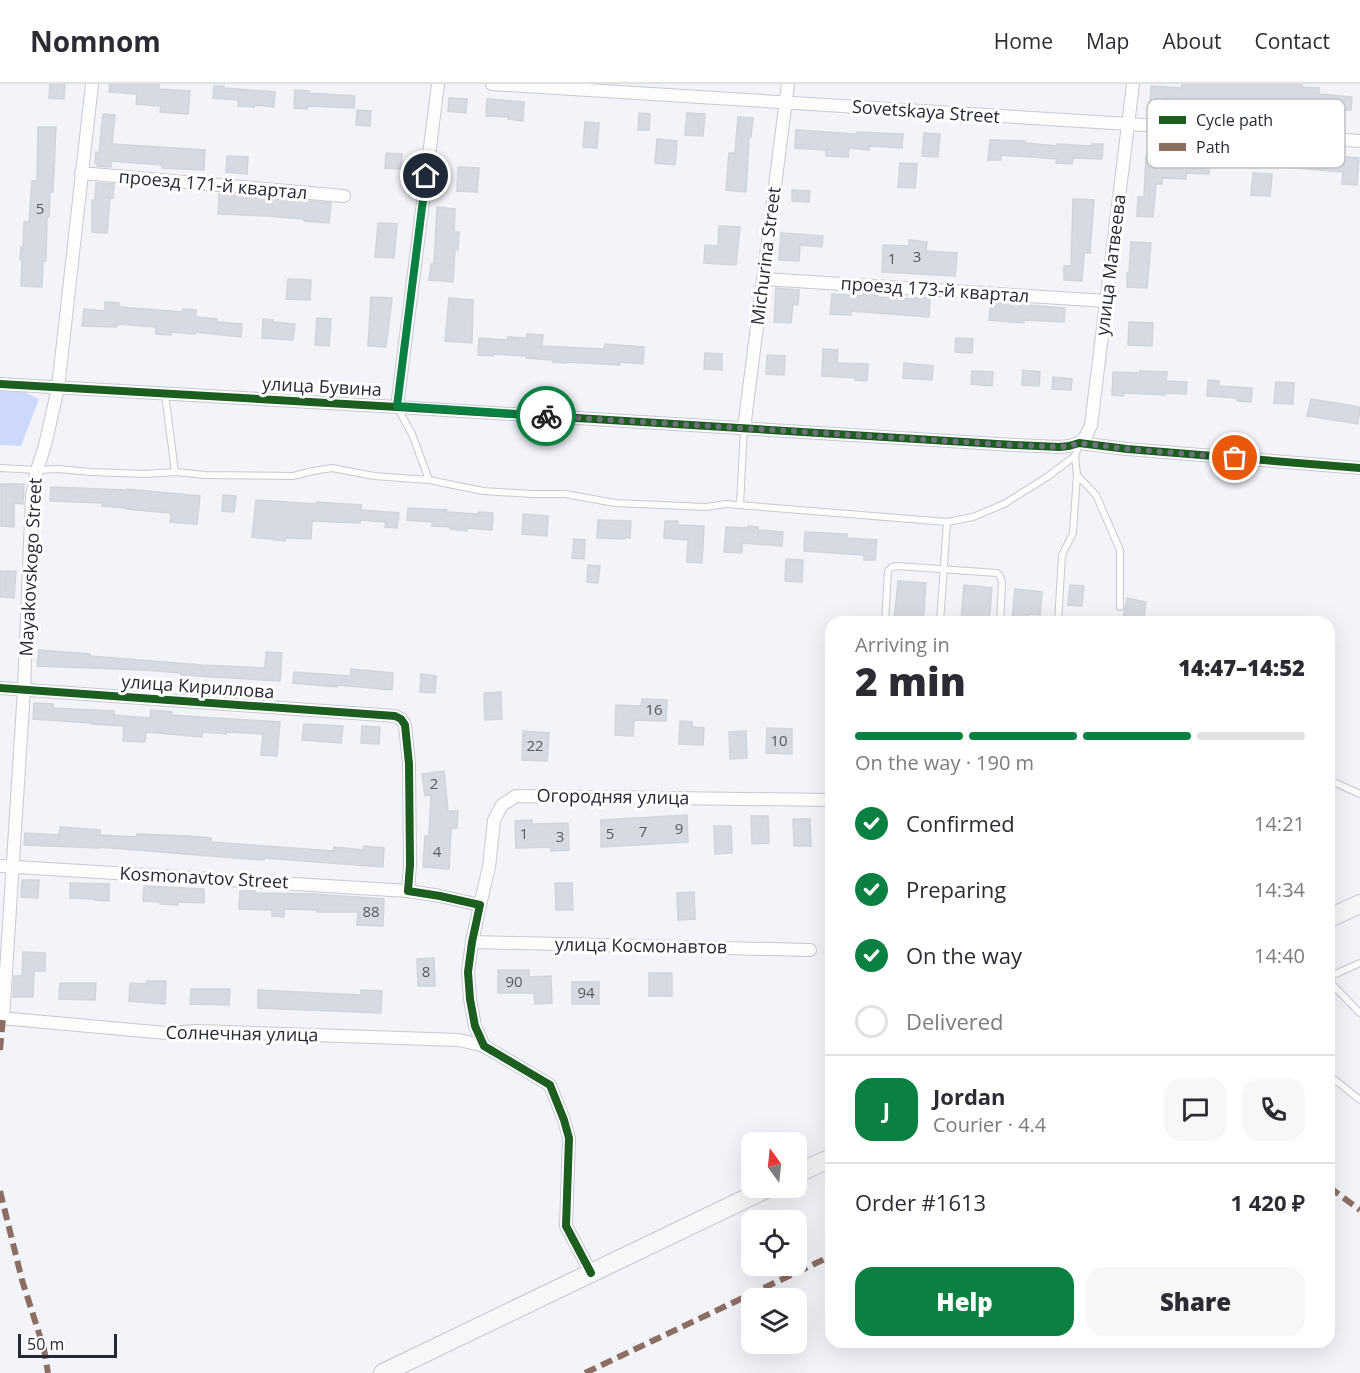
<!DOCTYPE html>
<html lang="en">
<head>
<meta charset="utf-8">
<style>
  :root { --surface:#fff; --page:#f7f7f7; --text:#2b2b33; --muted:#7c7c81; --line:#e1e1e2; --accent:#0b8043 }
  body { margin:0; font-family:"Open Sans",sans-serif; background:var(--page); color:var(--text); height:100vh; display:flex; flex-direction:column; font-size:22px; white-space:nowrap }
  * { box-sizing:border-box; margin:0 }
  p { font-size:20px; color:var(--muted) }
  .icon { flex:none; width:33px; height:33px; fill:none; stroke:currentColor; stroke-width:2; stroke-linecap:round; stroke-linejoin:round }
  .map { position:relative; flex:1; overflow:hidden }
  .side { position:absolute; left:825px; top:532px; width:510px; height:732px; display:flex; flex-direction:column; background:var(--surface); border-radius:18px; box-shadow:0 6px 24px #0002 }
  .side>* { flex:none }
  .needle { width:39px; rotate:345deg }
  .controls { position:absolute; left:741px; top:1048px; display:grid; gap:12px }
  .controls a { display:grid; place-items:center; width:66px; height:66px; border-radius:12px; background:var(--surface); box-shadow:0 6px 24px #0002; font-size:30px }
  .scale { position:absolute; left:18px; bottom:15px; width:99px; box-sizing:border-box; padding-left:6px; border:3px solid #262a35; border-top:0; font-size:16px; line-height:21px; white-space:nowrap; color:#262a35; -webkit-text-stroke:4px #fff; paint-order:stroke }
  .pin { position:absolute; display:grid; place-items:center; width:51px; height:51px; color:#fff; margin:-26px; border:3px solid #fff; border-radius:50%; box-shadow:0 2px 6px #0007 }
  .courier { position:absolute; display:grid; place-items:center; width:60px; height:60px; margin:-30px; border:4px solid #0b8043; border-radius:50%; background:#fff; color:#222; box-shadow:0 2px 8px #0007 }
  .head em { font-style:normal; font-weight:800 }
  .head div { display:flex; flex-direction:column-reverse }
  .head { display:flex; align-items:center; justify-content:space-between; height:102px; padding:0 30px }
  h1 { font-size:39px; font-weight:800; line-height:45px }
  .bar { display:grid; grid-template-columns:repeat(4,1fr); gap:9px 6px; align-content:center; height:72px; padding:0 30px }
  .bar i { height:8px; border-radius:4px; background:var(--line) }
  .bar .selected { background:var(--accent) }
  .bar p { grid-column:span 4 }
  .line { display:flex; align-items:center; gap:15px; padding:0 30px; border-top:2px solid var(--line) }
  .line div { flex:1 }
  .round { display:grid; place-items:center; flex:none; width:63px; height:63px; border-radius:18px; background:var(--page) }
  ol { padding:0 30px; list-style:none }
  li { display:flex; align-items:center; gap:18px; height:66px }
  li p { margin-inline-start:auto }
  li .icon { padding:6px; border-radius:50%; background:var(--accent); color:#fff; stroke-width:4 }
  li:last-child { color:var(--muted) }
  li i { width:33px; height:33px; border:3px solid var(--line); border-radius:50% }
  .action { display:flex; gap:12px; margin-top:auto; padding:12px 30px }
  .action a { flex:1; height:69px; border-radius:18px; background:var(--accent); color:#fff; font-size:24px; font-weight:800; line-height:69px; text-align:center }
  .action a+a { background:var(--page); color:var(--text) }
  header { display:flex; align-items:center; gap:36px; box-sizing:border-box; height:84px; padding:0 30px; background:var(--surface); border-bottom:2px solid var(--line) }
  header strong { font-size:28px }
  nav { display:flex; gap:33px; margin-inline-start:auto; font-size:21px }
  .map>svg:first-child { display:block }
  .green { fill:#cdd9fb }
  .building { fill:#d7dae2; stroke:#d0d4db; stroke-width:1.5 }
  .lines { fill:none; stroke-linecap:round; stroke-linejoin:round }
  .service-casing { stroke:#c6c9d1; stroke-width:8 }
  .minor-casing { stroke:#c6c9d1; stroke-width:14 }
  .primary-casing { stroke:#c2c5cc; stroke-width:20 }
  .service { stroke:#fdfdfe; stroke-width:6 }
  .minor { stroke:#fdfdfe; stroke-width:12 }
  .primary { stroke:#f5f7f9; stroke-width:18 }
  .quiet { stroke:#8d6e63; stroke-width:6; stroke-dasharray:12 6; stroke-linecap:butt }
  .cycleway-casing { stroke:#fff; stroke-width:11 }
  .cycleway { stroke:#1b5e20; stroke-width:8 }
  .done { stroke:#6d717a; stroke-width:6; stroke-dasharray:0 10.8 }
  .route { stroke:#0b8043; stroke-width:8 }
  .labels { text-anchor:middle; stroke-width:6; stroke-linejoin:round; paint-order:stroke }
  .number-label { font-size:15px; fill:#555963 }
  .street-label { font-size:18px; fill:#262a35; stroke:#fff }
  .key { fill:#fff; stroke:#bebfc2; stroke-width:1.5 }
  .key-label { font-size:16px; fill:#262a35 }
</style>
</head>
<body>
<header>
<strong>Nomnom</strong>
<nav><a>Home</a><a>Map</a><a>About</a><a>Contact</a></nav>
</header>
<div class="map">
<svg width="1360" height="1289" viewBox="0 0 1360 1289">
  <rect width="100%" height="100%" fill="#f2f4fa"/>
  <path class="green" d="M0,307L24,308L39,315L21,362L0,361Z"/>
  <g class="building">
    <path d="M50,0H65L64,15L49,14Z"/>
    <path d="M110,0H159V5L190,7L188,30L160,28L161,22L136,20L137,10L109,8Z"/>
    <path d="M1182,0H1302V3L1319,4V10L1352,13L1351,26H1336L1337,23L1285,20V17L1252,15V18L1216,15V18L1167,13V21L1150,20L1151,2L1181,4Z"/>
    <path d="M214,2H224V4L275,8L274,23L254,21V23L238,22V16L213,14Z"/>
    <path d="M295,6L309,7V9L355,12L354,24L308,22L307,25L294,24Z"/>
    <path d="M449,14L467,15L466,29L448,27Z"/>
    <path d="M487,15L524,18L523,37L508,35V33L486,32Z"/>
    <path d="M357,26L371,27L370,42L356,41Z"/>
    <path d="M639,29L650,30L649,46H638Z"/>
    <path d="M687,29L705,30L703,52L685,51Z"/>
    <path d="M103,30L115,31L112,60L205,66L204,86L162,84V81L111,77V83L97,82L98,79H95L96,68L99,69Z"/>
    <path d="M738,33L753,34L751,53H749L746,108L726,106L729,69H735Z"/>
    <path d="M585,38L599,39L597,64L583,63Z"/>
    <path d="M38,43H56L53,108H50L49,133H47L46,177L43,176L42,203L21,202L22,176H20L21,163L23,164L24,138H29L32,97H37Z"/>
    <path d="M796,46L857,50V48L903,50L902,64L869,62V66L849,64L848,73L826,72V66L795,64Z"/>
    <path d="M924,49L940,50L938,73L922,72Z"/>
    <path d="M657,55L677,57L675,81L655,79Z"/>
    <path d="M990,56L1025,57V59L1057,62V60L1092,62V60H1103L1102,75L1073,74L1072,80L1056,79L1057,75L1001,71V76H988Z"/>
    <path d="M1221,66L1232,67L1231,82L1210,80L1209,90L1186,89V95L1162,94V100H1156L1153,133L1137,132L1138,113H1144L1146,72L1172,73V69L1196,70L1197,67L1220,69Z"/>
    <path d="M1284,67L1359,74L1357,101L1342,100L1343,88L1283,83Z"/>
    <path d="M386,69L402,70L401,85L385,84Z"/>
    <path d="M227,72L248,73L247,90L226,88Z"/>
    <path d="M900,79L917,80L915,104L898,103Z"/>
    <path d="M458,83L479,84L477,108L457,107Z"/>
    <path d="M1253,89L1272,90L1270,112L1251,111Z"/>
    <path d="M96,99L114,100L113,114H110L107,149L92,148V116H95Z"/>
    <path d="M792,106L810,107L809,118L792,117Z"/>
    <path d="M219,110L331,119L329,139L304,137V135L267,132L218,130Z"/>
    <path d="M1073,115L1094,116L1090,169H1084L1082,197L1064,196V182H1071Z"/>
    <path d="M437,123L455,125L454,148H459L458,166L455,165L453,198L429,196L431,180H434Z"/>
    <path d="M378,139L397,140L394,174L375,173Z"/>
    <path d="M719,142L740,143L736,181L704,179L705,161L718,162Z"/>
    <path d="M781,149L823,152L822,163L800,161L799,177L779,176Z"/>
    <path d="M909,156L927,158L926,167L957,169L955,192L882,188L883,161L909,162Z"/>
    <path d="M1131,158L1151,159L1147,204L1127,203V189H1129Z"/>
    <path d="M288,195L311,196L310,216L286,215Z"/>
    <path d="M776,204L799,206L798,221L793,220L791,239L774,238Z"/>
    <path d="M832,210L863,212V210L878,211L877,213L915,215V213L930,214L929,233L851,227V231L830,230Z"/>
    <path d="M371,213L392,214L386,263L368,262Z"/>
    <path d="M449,214L473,216L472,259L445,257Z"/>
    <path d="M105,218L119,219V223L183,228V225L196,226V233L217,235V238L242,240L241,253L195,248V250L172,248L171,251L156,250V243L117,240V243L82,242L84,225L105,227Z"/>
    <path d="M991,218L1065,224L1064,238L1024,236V239L989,236Z"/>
    <path d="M317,234L331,235L329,262L315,261Z"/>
    <path d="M263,235L273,236V238L295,240L293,256L262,254Z"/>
    <path d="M1129,238L1153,239L1152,262L1128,261Z"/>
    <path d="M527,250L543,251L542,262L604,265L605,260L644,263L643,280L620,278V281L566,278V279L553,278V276L526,274V272L493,270V272L478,271L479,254L507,256L508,253L527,254Z"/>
    <path d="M956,254L973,255L972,269L955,268Z"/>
    <path d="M823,265L838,266L837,279L868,280L867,297L855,296L856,294L822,292Z"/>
    <path d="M705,269L722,270V286L704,285Z"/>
    <path d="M767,271L785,272L784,291L766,290Z"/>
    <path d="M904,279L933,282L932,296L903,294Z"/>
    <path d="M1023,286L1040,288L1039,302L1022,301Z"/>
    <path d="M972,287L993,288L992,302L971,300Z"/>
    <path d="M1140,287L1167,288L1166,297L1187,298L1186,310L1165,309V311L1124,309L1123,312L1112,311L1113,288L1140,289Z"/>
    <path d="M1053,293L1072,295L1071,306L1052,305Z"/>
    <path d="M1208,296L1219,297V302L1252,304L1251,318L1237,317L1238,314L1207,312Z"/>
    <path d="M1276,298L1294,299L1293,320L1274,319Z"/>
    <path d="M1311,315L1360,323L1358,340L1307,332Z"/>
    <path d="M1,400H24L23,420L14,419V443L1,442Z"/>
    <path d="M51,403L127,406V405L200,412L197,440L170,438L171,429L126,425V424L102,422V419L50,417Z"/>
    <path d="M223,411L236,412L234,428L222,427Z"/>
    <path d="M256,416L317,420V418L361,421V426L399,429L397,444L385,443L386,438L360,436V439L312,437L311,455L285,454V457L252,453Z"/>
    <path d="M408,424L447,426L446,428L478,430V428L493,429L492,446L467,444V447L450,445L451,443L432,442V438L407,436Z"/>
    <path d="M523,430L548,432L547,452L522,450Z"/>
    <path d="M598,436L631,437L630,454L625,453V455L597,454Z"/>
    <path d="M665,437H678V441L704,442L702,479L687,478L688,456L664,454Z"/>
    <path d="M748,442L758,443V446L783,448L782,462L742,459V469L724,468L726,443L748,444Z"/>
    <path d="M805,448L847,450V454L877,456L875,476H864V471L804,467Z"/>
    <path d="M574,455L585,456L584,475L572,474Z"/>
    <path d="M786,475L803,476L802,498L785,497Z"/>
    <path d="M588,481L600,482L598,499L587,498Z"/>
    <path d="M0,487H16L14,514L0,513Z"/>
    <path d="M898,497L926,499L923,538H894Z"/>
    <path d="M964,501L992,504L989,538H961Z"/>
    <path d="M1070,501L1084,502L1082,522L1068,521Z"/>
    <path d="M1015,505L1042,508L1040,531L1029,530L1028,538H1012Z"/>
    <path d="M1127,514L1146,518L1143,538L1123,535Z"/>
    <path d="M39,566L90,570V572L202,581L265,584L266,568L282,569L280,597L181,591V589L144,586L37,582Z"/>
    <path d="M351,585L393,589L392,606L337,601V603L293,599L294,588L351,592Z"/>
    <path d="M421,590L436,592L435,609L420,608Z"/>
    <path d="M501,608L502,635L485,636L484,609Z"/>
    <path d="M642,615L667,616L666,637L634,636L633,652L615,651L616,621L641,622Z"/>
    <path d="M34,619L53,620V624L114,627V631L150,634L151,626L172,628L171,631L280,638L277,672L261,671L263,650L226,648V650L202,648V653L146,648L145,658L123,657L124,642L92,640V639L33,635Z"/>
    <path d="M680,637L692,638V643L704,644L703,661L679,660Z"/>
    <path d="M304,640L343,642L341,659L302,656Z"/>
    <path d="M362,642L380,643L379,660L361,659Z"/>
    <path d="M767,644L792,645V670L766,669Z"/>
    <path d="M523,647L549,649L547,677L522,676Z"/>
    <path d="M746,647L747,674L730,675L729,648Z"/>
    <path d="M444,687L448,727H458L457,744H451L449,785L423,783L425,752H429L431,711L425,712L422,690Z"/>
    <path d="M687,731L688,758L601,763V736Z"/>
    <path d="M751,732H768L769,759L752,760Z"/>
    <path d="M793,735H810L811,762H794Z"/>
    <path d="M532,736V740L568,739L569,766L551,767V763L516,764L515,737Z"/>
    <path d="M714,742H731L732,769L715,770Z"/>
    <path d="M60,743L100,746V751L137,753V750L189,752L211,754V758L333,767L334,763L364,766V762L384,764L383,783L264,774V776L210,772L99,763V764L24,761L25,749L59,751Z"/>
    <path d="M22,796H39L38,814L21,813Z"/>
    <path d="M70,799L109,800V817L94,816V815L70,814Z"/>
    <path d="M555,799H572L573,826H556Z"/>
    <path d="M144,802L204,805V819L178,818V821L160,820V818L143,817Z"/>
    <path d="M240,807H255V809L313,810L384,815L383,842L357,841L358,828H317V826L284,825V833L272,832V826L239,825Z"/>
    <path d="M694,808L695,835L678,836L677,809Z"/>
    <path d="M23,868L45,869V887H34L33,913H13L14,892H22Z"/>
    <path d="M434,874L435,902H418L417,875Z"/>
    <path d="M498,886H529V893L551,892L552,919L535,920L534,909H498Z"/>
    <rect x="649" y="889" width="23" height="23"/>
    <path d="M147,897H166L165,920L129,917L130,899L147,900Z"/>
    <rect x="572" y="898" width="27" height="22"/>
    <path d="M60,899H96L95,916L59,915Z"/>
    <path d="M191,905H230L229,921L190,920Z"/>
    <path d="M258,906L361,911V906L382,907L381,929L258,924Z"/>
  </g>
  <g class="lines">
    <g class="service-casing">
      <g id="service">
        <path d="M165,310L175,388"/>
        <path d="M397,323L412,350L429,396"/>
        <path d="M0,384L37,386L58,385L91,388L145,390L175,388L205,391L293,392L313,387L332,384L374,392L429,396L483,407L532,410H565L615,419L706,423L726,420L947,438L973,433L1004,420L1047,393L1075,372L1079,360"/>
        <path d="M1077,391L1096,411L1120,466V523"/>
        <path d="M740,421L744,344"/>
        <path d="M885,538L888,487L892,483L897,482L997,489L1000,492L1002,498L1000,538"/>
        <path d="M940,538L947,438"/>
        <path d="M1058,538L1062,471L1073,449L1077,391L1075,372"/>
        <path d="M1329,697L1336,699L1360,710"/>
        <path d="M1329,893L1360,879"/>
        <path d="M1329,897L1360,929"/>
        <path d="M1329,991L1360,1016"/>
      </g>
    </g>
    <g class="minor-casing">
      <g id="minor">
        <path d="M492,0L1129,40L1360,57"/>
        <path d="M81,89L344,112"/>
        <path d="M764,195L1107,217"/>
        <path d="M0,300L397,323L1014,361L1059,363L1069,362L1079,359L1127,365L1360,384"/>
        <path d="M397,323L438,0"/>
        <path d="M744,344L788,0"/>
        <path d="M1079,359L1086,352L1091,341L1133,0"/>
        <path d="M0,604L395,632L401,635L405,641L409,680L410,781L408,807L440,812L480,821L472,858L468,888L470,915L475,942L484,962L550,1001L564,1036L569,1054L566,1142L591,1189"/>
        <path d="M0,782L408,807"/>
        <path d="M480,821L489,783L494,736L502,721L516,712L831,716"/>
        <path d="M472,858L810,866"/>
        <path d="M0,934L166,949L197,947L459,956L484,962"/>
        <path d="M3,934L24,605L32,411L37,386L45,361L58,304L92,0"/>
      </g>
    </g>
    <g class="primary-casing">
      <g id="primary">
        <path d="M1329,834L1360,820"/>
        <path d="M796,1090L831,1074"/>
        <path d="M383,1289L768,1104"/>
      </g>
    </g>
    <use href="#service" class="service"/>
    <use href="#minor" class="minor"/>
    <use href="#primary" class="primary"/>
    <g class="quiet">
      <path d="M0,966L3,934"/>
      <path d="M1329,1103L1360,1126"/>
      <path d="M0,1107L22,1196L44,1265L48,1289"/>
      <path d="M585,1289L831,1172"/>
    </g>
    <g class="cycleway-casing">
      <g id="cycleway">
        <path d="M0,300L397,323L1014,361L1059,363L1069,362L1079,359L1127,365L1360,384"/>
        <path d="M0,604L395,632L401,635L405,641L409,680L410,781L408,807L440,812L480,821L472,858L468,888L470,915L475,942L484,962L550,1001L564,1036L569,1054L566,1142L591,1189"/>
      </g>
    </g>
    <use href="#cycleway" class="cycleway"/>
  </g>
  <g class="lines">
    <path class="done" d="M546,332L1014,361L1059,363L1069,362L1079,359L1127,365L1235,374"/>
    <path class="route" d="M426,92L397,322L546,332"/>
  </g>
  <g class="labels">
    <g class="number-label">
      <text x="40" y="130">5</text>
      <text x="917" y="178">3</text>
      <text x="892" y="180">1</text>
      <text x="654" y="631">16</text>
      <text x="779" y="662">10</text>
      <text x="535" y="667">22</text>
      <text x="434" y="705">2</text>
      <text x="679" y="750">9</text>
      <text x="643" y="753">7</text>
      <text x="524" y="755">1</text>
      <text x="610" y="755">5</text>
      <text x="560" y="758">3</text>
      <text x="437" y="773">4</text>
      <text x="371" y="833">88</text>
      <text x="426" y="893">8</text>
      <text x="514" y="903">90</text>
      <text x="586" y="914">94</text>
    </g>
    <g class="street-label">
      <text transform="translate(926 28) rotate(4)" y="6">Sovetskaya Street</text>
      <text transform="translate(213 101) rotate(5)" y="6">проезд 171-й квартал</text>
      <text transform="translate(766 172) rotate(-83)" y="6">Michurina Street</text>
      <text transform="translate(1111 181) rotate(-83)" y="6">улица Матвеева</text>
      <text transform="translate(935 206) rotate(4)" y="6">проезд 173-й квартал</text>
      <text transform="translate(322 303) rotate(3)" y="6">улица Бувина</text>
      <text transform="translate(31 483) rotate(-87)" y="6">Mayakovskogo Street</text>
      <text transform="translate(198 603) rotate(4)" y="6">улица Кириллова</text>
      <text transform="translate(613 713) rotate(1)" y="6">Огородняя улица</text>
      <text transform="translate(204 794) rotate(3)" y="6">Kosmonavtov Street</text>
      <text transform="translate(641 862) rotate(1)" y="6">улица Космонавтов</text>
      <text transform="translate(242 950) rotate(1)" y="6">Солнечная улица</text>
    </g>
  </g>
  <rect x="1147" y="15" width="198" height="69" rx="9" class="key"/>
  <rect x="1159" y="32" width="27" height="8" fill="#1b5e20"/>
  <rect x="1159" y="59" width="27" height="8" fill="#8d6e63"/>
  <g class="key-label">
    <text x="1196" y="42">Cycle path</text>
    <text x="1196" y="69">Path</text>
  </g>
</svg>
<div class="controls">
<a><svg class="needle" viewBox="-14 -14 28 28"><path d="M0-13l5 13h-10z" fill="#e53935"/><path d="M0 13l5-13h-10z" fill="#7c7c81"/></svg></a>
<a><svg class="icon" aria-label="locate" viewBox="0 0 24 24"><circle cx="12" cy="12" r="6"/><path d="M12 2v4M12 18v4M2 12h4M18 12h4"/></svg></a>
<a><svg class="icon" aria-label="layers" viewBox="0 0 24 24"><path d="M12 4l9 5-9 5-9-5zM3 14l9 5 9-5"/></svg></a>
</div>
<div class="scale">50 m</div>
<div class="pin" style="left:1235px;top:374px;background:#ea580c"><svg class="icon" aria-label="bag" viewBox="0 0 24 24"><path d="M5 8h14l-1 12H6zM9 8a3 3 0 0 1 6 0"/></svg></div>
<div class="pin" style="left:426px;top:92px;background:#1f2937"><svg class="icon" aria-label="home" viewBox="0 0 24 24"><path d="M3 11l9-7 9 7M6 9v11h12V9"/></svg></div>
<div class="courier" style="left:546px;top:332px"><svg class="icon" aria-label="bike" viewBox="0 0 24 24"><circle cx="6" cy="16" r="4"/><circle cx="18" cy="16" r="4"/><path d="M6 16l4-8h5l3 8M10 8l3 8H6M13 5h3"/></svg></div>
<section class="side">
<div class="head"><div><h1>2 min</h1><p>Arriving in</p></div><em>14:47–14:52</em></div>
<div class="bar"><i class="selected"></i><i class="selected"></i><i class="selected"></i><i></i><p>On the way · 190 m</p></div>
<ol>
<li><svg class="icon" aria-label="check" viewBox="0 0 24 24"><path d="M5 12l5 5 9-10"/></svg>Confirmed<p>14:21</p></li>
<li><svg class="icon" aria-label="check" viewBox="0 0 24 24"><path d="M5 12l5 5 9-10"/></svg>Preparing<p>14:34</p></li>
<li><svg class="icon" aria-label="check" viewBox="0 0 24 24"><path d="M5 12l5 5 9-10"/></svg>On the way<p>14:40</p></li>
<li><i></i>Delivered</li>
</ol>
<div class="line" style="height:108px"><b class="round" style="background:var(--accent);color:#fff">J</b><div><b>Jordan</b><p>Courier · 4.4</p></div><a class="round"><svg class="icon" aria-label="chat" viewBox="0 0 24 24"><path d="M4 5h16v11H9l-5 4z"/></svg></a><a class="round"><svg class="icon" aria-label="phone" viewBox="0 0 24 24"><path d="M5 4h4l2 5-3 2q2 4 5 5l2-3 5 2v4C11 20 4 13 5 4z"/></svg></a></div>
<div class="line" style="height:78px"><div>Order #1613</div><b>1 420 ₽</b></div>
<div class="action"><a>Help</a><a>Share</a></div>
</section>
</div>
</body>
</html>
